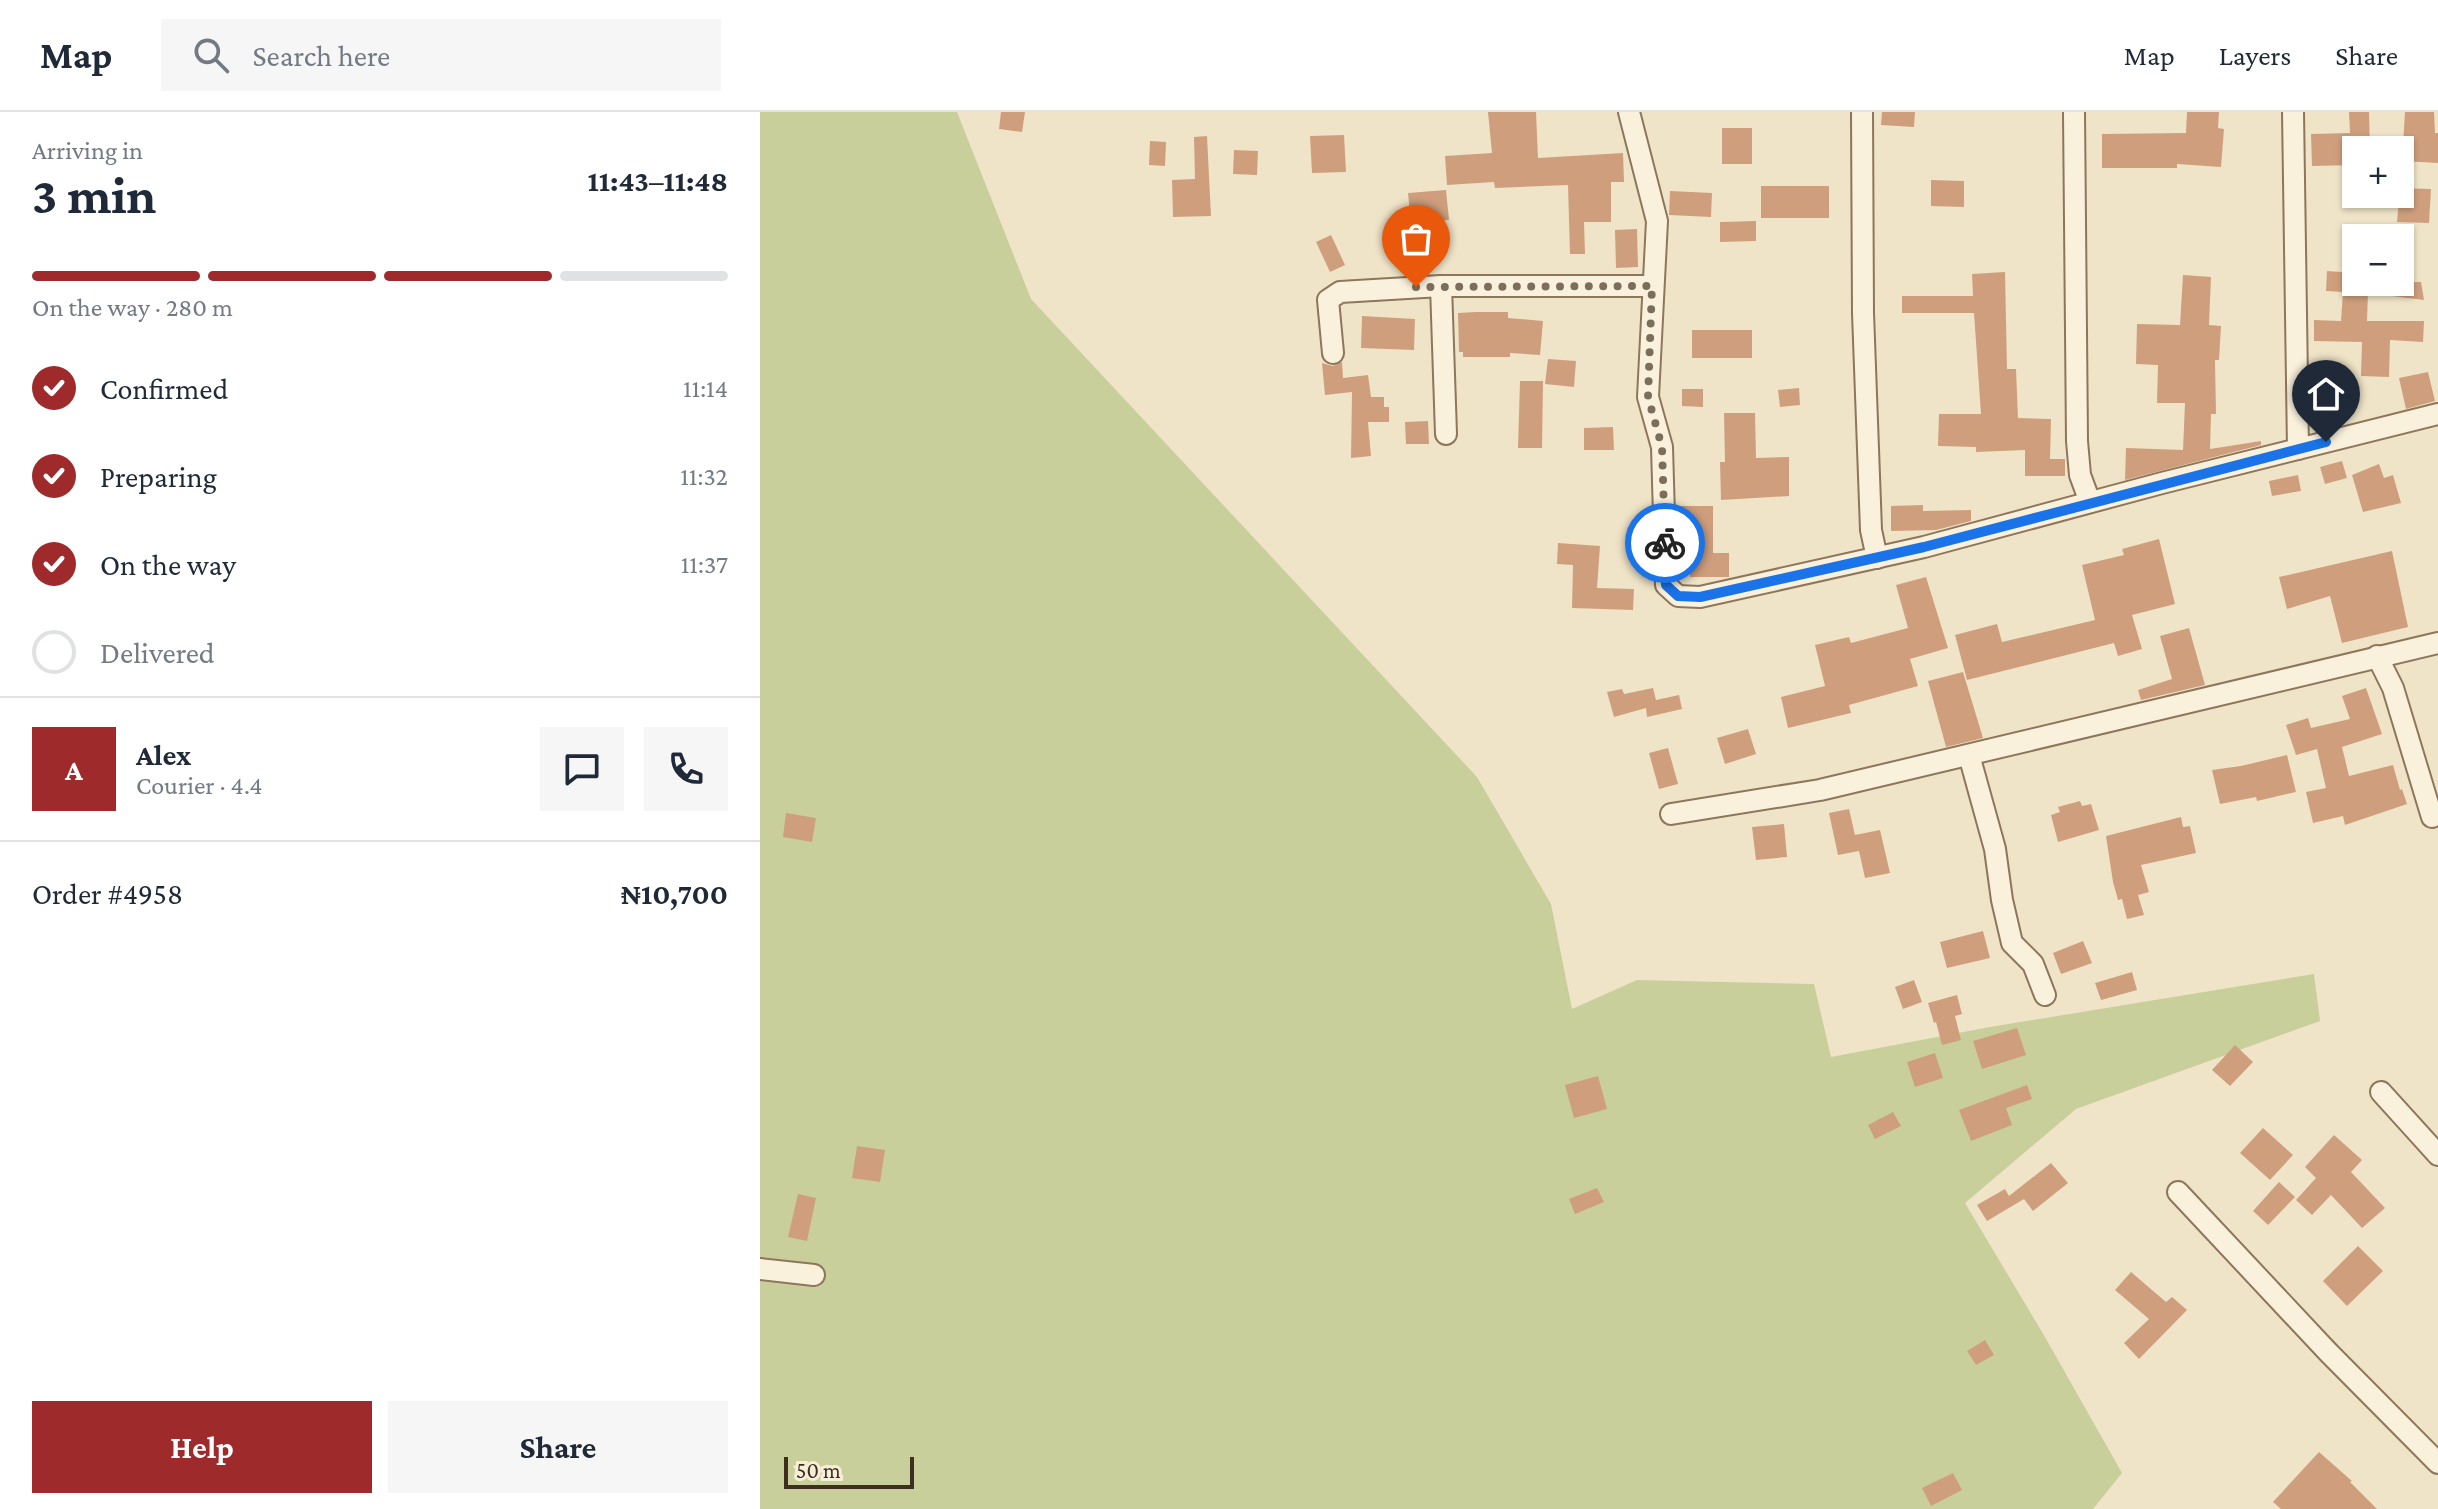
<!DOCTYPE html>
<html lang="en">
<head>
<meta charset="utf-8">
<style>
  :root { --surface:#fff; --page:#f6f6f7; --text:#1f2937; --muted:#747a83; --line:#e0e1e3; --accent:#9e2a2b }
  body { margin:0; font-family:"Crimson Pro",serif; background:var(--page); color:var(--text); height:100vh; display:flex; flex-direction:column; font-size:30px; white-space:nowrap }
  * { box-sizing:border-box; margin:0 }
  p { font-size:26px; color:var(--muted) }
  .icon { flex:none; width:44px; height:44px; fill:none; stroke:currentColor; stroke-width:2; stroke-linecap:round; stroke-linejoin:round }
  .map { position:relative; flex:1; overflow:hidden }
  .drawer { display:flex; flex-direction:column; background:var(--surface); width:760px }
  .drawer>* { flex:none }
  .buttons { position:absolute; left:1582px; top:24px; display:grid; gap:16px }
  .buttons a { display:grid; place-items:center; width:72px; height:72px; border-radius:0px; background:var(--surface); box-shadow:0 2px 6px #0004; font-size:40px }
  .scale { position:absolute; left:24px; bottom:20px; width:130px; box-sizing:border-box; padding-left:8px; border:4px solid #3d2e20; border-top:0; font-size:22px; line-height:28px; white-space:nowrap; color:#3d2e20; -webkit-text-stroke:6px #f7eed8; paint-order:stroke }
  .pin { position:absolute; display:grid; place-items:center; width:68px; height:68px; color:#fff; margin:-82px -34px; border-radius:50% 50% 50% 0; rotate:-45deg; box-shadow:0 0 8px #0007 }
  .pin .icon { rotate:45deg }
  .courier { position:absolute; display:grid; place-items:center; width:80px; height:80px; margin:-40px; border:6px solid #1a73e8; border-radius:50%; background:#fff; color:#222; box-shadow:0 2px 10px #0007 }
  .summary em { font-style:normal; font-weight:700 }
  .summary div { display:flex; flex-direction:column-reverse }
  .summary { display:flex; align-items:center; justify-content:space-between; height:136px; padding:0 32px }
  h1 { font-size:52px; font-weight:700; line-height:60px }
  .bar { display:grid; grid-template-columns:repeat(4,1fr); gap:12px 8px; align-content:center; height:96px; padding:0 32px }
  .bar i { height:10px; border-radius:6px; background:var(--line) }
  .bar .on { background:var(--accent) }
  .bar p { grid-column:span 4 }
  .line { display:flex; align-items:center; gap:20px; padding:0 32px; border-top:2px solid var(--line) }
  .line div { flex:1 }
  .round { display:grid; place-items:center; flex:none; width:84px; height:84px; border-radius:0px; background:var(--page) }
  ol { padding:0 32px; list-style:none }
  li { display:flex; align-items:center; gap:24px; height:88px }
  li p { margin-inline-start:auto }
  li .icon { padding:8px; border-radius:50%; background:var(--accent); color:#fff; stroke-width:4 }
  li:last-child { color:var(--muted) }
  li i { width:44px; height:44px; border:4px solid var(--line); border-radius:50% }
  .primary-button { display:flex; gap:16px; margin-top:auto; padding:16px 32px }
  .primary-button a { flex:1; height:92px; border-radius:0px; background:var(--accent); color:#fff; font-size:32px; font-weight:700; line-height:92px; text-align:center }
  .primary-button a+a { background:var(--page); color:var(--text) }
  header { display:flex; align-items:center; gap:48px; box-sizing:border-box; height:112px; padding:0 40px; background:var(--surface); border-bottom:2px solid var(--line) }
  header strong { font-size:38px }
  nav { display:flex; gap:44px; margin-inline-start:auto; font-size:28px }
  .search { width:560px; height:72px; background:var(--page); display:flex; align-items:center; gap:20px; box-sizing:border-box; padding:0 28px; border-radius:0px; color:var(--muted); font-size:30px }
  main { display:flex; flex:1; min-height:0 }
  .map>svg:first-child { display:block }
  .green { fill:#c9cf9b }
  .building { fill:#cf9f7d }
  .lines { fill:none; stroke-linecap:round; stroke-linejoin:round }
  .minor-casing { stroke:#8d765c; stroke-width:24 }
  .minor { stroke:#faf1dc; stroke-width:20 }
  .done { stroke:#7c6e5b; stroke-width:8; stroke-dasharray:0 14.4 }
  .route { stroke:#1a73e8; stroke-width:10 }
</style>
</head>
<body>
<header>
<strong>Map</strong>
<div class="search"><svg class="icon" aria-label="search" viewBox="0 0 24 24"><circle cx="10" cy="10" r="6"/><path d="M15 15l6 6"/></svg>Search here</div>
<nav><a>Map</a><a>Layers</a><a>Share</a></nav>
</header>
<main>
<section class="drawer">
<div class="summary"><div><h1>3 min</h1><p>Arriving in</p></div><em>11:43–11:48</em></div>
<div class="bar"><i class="on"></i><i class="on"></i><i class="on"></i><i></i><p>On the way · 280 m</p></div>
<ol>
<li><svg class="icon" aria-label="check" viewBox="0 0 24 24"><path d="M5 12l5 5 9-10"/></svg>Confirmed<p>11:14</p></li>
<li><svg class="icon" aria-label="check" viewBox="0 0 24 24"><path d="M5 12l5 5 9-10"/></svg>Preparing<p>11:32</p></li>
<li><svg class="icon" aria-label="check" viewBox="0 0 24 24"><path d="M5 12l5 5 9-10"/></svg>On the way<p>11:37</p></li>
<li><i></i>Delivered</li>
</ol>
<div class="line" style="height:144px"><b class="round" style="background:var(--accent);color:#fff">A</b><div><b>Alex</b><p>Courier · 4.4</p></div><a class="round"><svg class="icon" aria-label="chat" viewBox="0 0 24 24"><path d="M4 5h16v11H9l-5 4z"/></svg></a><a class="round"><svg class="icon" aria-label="phone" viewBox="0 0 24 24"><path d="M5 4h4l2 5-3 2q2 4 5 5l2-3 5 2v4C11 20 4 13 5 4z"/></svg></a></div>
<div class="line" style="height:104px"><div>Order #4958</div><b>₦10,700</b></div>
<div class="primary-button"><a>Help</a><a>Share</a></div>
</section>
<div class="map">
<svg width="1678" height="1397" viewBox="0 0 1678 1397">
  <rect width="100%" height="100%" fill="#f0e4c8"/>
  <path class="green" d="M0,0H197L271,187L717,665L791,792L812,897L877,868L1054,872L1071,945L1230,915L1554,862L1560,909L1316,997L1205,1091L1285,1225L1362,1361L1333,1397H0Z"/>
  <g class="building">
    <path d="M241,0H265L262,20L239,17Z"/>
    <path d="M728,0H776L778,46L863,41L864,70H851V110H824L825,142H810L808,73L735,76L734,70L687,73L685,44L732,41Z"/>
    <path d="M1122,0H1155L1154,15L1121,13Z"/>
    <path d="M1427,0H1459L1458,16L1464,17L1461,55L1417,52V56H1342V22L1426,21Z"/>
    <path d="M1589,0H1609L1610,38H1596V53L1552,54L1551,22L1590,21Z"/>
    <path d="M1645,0H1674L1675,21H1678V51L1642,49Z"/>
    <rect x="962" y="16" width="30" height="36"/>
    <path d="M584,23L586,60L552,61L550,24Z"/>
    <path d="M447,24L451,104L413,105L412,68L435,67L434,25Z"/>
    <path d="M390,29L406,30L405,54L389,53Z"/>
    <path d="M474,38L498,39L497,63L473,62Z"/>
    <path d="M1171,68L1204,69V95L1171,94Z"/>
    <rect x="1001" y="74" width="68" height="32"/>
    <path d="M1640,76L1671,77L1669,111L1637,110Z"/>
    <path d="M686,78L689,108L651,111L648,81Z"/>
    <path d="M910,79L952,81L951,105L909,103Z"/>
    <path d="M996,109V129L960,130V110Z"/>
    <path d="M877,117L878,155L856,156L855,118Z"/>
    <path d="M571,123L585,153L570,160L556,130Z"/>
    <path d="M1567,159L1596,161V170H1661L1664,188L1608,181L1607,209H1664L1663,230L1630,228L1629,265L1601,264L1602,230L1554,229V208L1581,209L1583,180L1566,179Z"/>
    <path d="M1245,160L1247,257H1256L1258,306L1291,307L1290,347H1305V364H1265V338L1216,340V335L1178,334L1179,302H1221L1214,201H1142V184H1213L1212,162Z"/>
    <path d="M1423,163L1451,165L1449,213L1461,214L1459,248H1455L1456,302H1451L1450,337L1501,329V333L1365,368L1366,336L1423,338L1425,291H1397L1398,253L1376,252L1377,212L1420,213Z"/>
    <path d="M716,200H748V206L783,209L780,243L750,241V245H703V240H699L698,201Z"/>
    <path d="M602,204L655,207L654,238L601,236Z"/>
    <rect x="932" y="218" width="60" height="28"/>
    <path d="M788,247L816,249L814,275L785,272Z"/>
    <path d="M582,250L583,266L608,263L611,285H624V295H629V310H608L611,344L591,346L592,280L565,283L562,251L573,254Z"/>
    <path d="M1668,260L1675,289L1646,297L1639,266Z"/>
    <path d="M760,269H783L782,336H758Z"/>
    <path d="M1039,276L1040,293L1020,295L1018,278Z"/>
    <path d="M922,277H943V295L922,294Z"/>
    <path d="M964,301H995L996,346L1029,345V384L961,388L960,350H965Z"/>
    <path d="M668,309L669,332H646L645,310Z"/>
    <path d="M853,315L854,338H824V316Z"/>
    <path d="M1582,349L1587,366L1565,372L1560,355Z"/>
    <path d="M1619,352L1624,366L1633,363L1641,391L1603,400L1592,363Z"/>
    <path d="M1538,363L1541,379L1512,384L1509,369Z"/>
    <path d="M1163,393V399L1211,398V409L1176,418L1131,419V394Z"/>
    <path d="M919,394H953V441H969V465H930V429H919Z"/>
    <path d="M1399,427L1415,492L1372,503L1382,537L1358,544L1354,531L1207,568L1195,523L1237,512L1242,530L1335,508L1322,453L1364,443L1362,437Z"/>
    <path d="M798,431L840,434L837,476L874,477L873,498L812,496L813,453L797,452Z"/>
    <path d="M1632,439L1648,515L1582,531L1570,484L1527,497L1519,465Z"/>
    <path d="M1166,465L1188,536L1150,547L1158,574L1089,593L1091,601L1028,616L1021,585L1065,574L1055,533L1089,525L1091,531L1148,516L1136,473Z"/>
    <path d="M1429,516L1445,573L1381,588L1378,578L1412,567L1400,524Z"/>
    <path d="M1203,560L1223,626L1186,635L1168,569Z"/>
    <path d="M893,576L896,588L919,583L922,597L887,605L886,596L854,605L847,580L862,577L864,582Z"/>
    <path d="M1606,576L1622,622L1582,635L1589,664L1633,653L1640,678L1642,677L1647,692L1585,713L1583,704L1553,711L1546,680L1566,676L1557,637L1536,643L1526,613L1548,606L1551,616L1590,607L1582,584Z"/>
    <path d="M988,617L996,642L965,652L957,626Z"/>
    <path d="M908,636L918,672L899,677L889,641Z"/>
    <path d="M1527,643L1536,680L1497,689L1496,685L1460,692L1452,658L1481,654Z"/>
    <path d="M1320,689L1322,694L1331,692L1339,718L1298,730L1291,703L1300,700L1298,695Z"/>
    <path d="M1089,697L1095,723L1120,718L1130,761L1105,766L1099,739L1078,743L1069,701Z"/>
    <path d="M26,701L56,706L52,730L23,725Z"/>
    <path d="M1421,705L1423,715L1430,714L1436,741L1381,753L1389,780L1378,783L1384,803L1367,807L1362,787L1358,788L1353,770L1346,724Z"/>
    <path d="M1024,712L1027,745L996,748L992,715Z"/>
    <path d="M1223,819L1230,846L1187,856L1180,830Z"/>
    <path d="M1323,829L1332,851L1301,862L1293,841Z"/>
    <path d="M1372,860L1377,878L1341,888L1335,871Z"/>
    <path d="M1154,868L1162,890L1143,897L1135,875Z"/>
    <path d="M1197,883L1202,902L1195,904L1201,928L1182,933L1176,910L1174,911L1168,891Z"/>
    <path d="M1257,916L1266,943L1222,957L1213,929Z"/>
    <path d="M1475,933L1493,950L1470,974L1452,958Z"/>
    <path d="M1175,941L1183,966L1155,975L1147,950Z"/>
    <path d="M838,964L847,997L814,1006L805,973Z"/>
    <path d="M1267,973L1272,987L1246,996L1252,1013L1211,1029L1199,998Z"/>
    <path d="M1133,1000L1141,1014L1115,1027L1108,1013Z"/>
    <path d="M1503,1016L1533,1043L1510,1068L1480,1041Z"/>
    <path d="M1574,1023L1602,1048L1591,1060L1625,1096L1602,1116L1571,1083L1552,1103L1536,1088L1556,1066L1545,1055Z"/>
    <path d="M97,1034L125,1038L120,1070L92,1066Z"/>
    <path d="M1291,1051L1308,1071L1273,1099L1264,1087L1227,1109L1217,1093L1245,1077L1249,1084Z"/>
    <path d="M1519,1070L1535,1085L1508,1113L1493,1099Z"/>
    <path d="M837,1076L844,1090L815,1102L809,1087Z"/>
    <path d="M38,1082L56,1086L47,1129L28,1125Z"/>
    <path d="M1598,1134L1623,1159L1587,1194L1563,1169Z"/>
    <path d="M1371,1160L1406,1190L1412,1185L1427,1198L1379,1247L1364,1231L1389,1207L1355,1178Z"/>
    <path d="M1225,1228L1234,1243L1216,1253L1207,1239Z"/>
    <path d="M1559,1340L1592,1369L1590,1370L1617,1397H1521L1513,1390Z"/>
    <path d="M1193,1361L1202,1378L1171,1394L1162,1376Z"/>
  </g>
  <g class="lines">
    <g class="minor-casing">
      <g id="minor">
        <path d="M869,0L897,109L888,285L902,335L906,473L918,484L940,485L1164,435L1402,371L1678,302"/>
        <path d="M1102,0L1103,201L1111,418L1117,446"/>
        <path d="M1314,0L1317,329L1320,363L1330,390"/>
        <path d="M1533,0L1538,337"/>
        <path d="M681,174L686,322"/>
        <path d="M573,241L568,188L580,180L681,174H892"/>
        <path d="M1617,544L1633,576L1672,705"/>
        <path d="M1209,643L1235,737L1242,788L1252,831L1273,852L1285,883"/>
        <path d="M911,702L1060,678L1678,531"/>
        <path d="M1621,980L1678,1043"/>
        <path d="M1418,1080L1568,1240L1678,1351"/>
        <path d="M0,1157L54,1163"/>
      </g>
    </g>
    <use href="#minor" class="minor"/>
  </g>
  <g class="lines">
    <path class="done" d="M656,175L892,174L888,285L902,335L905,431"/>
    <path class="route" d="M905,431L906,473L918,484L940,485L1164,435L1566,330"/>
  </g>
</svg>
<div class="buttons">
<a>+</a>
<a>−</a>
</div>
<div class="scale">50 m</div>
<div class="pin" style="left:656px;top:175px;background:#ea580c"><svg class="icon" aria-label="bag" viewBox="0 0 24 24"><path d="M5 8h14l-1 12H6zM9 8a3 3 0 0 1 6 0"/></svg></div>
<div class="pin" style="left:1566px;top:330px;background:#1f2937"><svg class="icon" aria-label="home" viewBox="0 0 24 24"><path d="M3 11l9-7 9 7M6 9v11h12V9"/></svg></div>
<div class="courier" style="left:905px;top:431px"><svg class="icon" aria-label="bike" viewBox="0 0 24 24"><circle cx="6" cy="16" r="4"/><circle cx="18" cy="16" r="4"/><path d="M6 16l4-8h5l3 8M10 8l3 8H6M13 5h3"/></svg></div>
</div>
</main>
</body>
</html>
